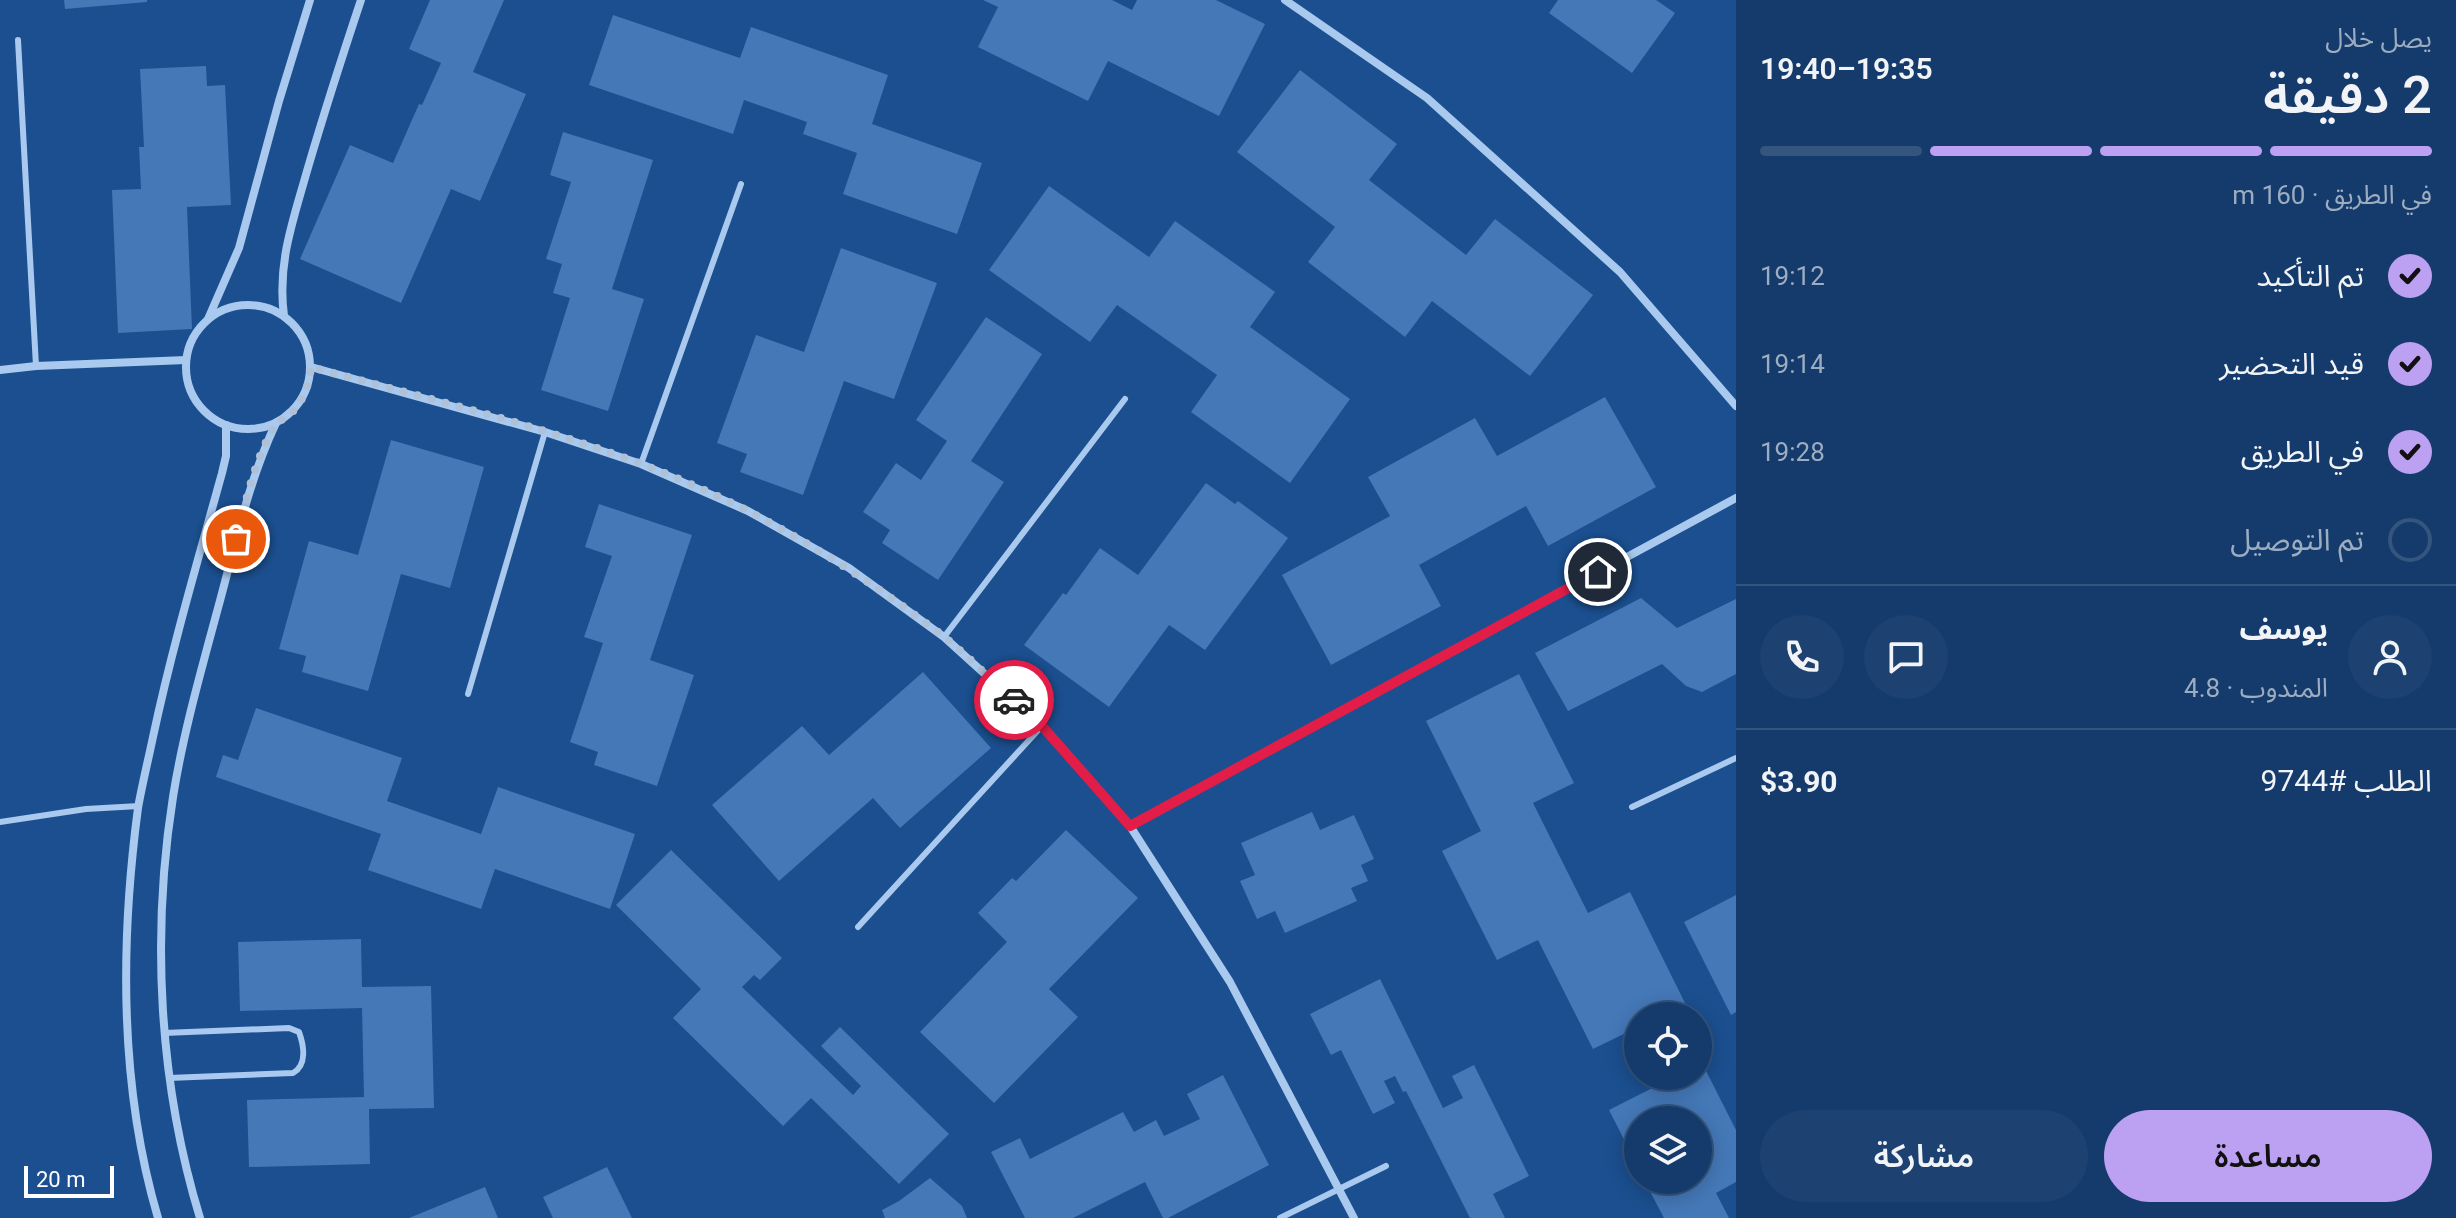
<!DOCTYPE html>
<html lang="ar">
<head>
<meta charset="utf-8">
<style>
  :root { --surface:#143b6b; --page:#1d4271; --text:#f1f3f6; --muted:#9dadc1; --line:#33557e; --accent:#bca0f2 }
  body { margin:0; font-family:Roboto,"Noto Sans Arabic",sans-serif; background:var(--page); color:var(--text); direction:rtl; height:100vh; display:flex; flex-direction:column; font-size:30px; white-space:nowrap }
  * { box-sizing:border-box; margin:0 }
  p { font-size:26px; color:var(--muted) }
  .icon { flex:none; width:44px; height:44px; fill:none; stroke:currentColor; stroke-width:2; stroke-linecap:round; stroke-linejoin:round }
  .map { position:relative; flex:1; overflow:hidden; direction:ltr }
  .sheet { display:flex; flex-direction:column; background:var(--surface); width:720px }
  .sheet>* { flex:none }
  .tools { position:absolute; left:1624px; top:1002px; display:grid; gap:16px }
  .tools a { display:grid; place-items:center; width:88px; height:88px; border-radius:50%; background:var(--surface); box-shadow:0 4px 20px #0003,0 0 0 2px var(--line); font-size:40px }
  .scale { position:absolute; left:24px; bottom:20px; width:90px; box-sizing:border-box; padding-left:8px; border:4px solid #fff; border-top:0; font-size:22px; line-height:28px; white-space:nowrap; color:#fff; -webkit-text-stroke:6px #1b4f8f; paint-order:stroke }
  .pin { position:absolute; display:grid; place-items:center; width:68px; height:68px; color:#fff; margin:-34px; border:4px solid #fff; border-radius:50%; box-shadow:0 2px 8px #0007 }
  .courier { position:absolute; display:grid; place-items:center; width:80px; height:80px; margin:-40px; border:6px solid #e11d48; border-radius:50%; background:#fff; color:#222; box-shadow:0 2px 10px #0007 }
  .head em { font-style:normal; font-weight:600 }
  .head div { display:flex; flex-direction:column-reverse }
  .head { display:flex; align-items:center; justify-content:space-between; height:136px; padding:0 24px }
  h1 { font-size:52px; font-weight:600; line-height:60px }
  .bar { display:grid; grid-template-columns:repeat(4,1fr); gap:12px 8px; align-content:center; height:96px; padding:0 24px }
  .bar i { height:10px; border-radius:6px; background:var(--line) }
  .bar .active { background:var(--accent) }
  .bar p { grid-column:span 4 }
  .line { display:flex; align-items:center; gap:20px; padding:0 24px; border-top:2px solid var(--line) }
  .line div { flex:1 }
  .round { display:grid; place-items:center; flex:none; width:84px; height:84px; border-radius:42px; background:var(--page) }
  ol { padding:0 24px; list-style:none }
  li { display:flex; align-items:center; gap:24px; height:88px }
  li p { margin-inline-start:auto }
  li .icon { padding:8px; border-radius:50%; background:var(--accent); color:#111; stroke-width:4 }
  li:last-child { color:var(--muted) }
  li i { width:44px; height:44px; border:4px solid var(--line); border-radius:50% }
  .button { display:flex; gap:16px; margin-top:auto; padding:16px 24px }
  .button a { flex:1; height:92px; border-radius:48px; background:var(--accent); color:#111; font-size:32px; font-weight:600; line-height:92px; text-align:center }
  .button a+a { background:var(--page); color:var(--text) }
  main { display:flex; flex:1; min-height:0 }
  .map>svg:first-child { display:block }
  .building { fill:#4478b7 }
  .lines { fill:none; stroke-linecap:round; stroke-linejoin:round }
  .service { stroke:#a9c9ee; stroke-width:6 }
  .minor { stroke:#a9c9ee; stroke-width:8 }
  .done { stroke:#afc1d8; stroke-width:8; stroke-dasharray:0 14.4 }
  .route { stroke:#e11d48; stroke-width:10 }
</style>
</head>
<body>
<main>
<section class="sheet">
<div class="head"><div><h1>2 دقيقة</h1><p>يصل خلال</p></div><em>19:35–19:40</em></div>
<div class="bar"><i class="active"></i><i class="active"></i><i class="active"></i><i></i><p>في الطريق · 160 m</p></div>
<ol>
<li><svg class="icon" aria-label="check" viewBox="0 0 24 24"><path d="M5 12l5 5 9-10"/></svg>تم التأكيد<p>19:12</p></li>
<li><svg class="icon" aria-label="check" viewBox="0 0 24 24"><path d="M5 12l5 5 9-10"/></svg>قيد التحضير<p>19:14</p></li>
<li><svg class="icon" aria-label="check" viewBox="0 0 24 24"><path d="M5 12l5 5 9-10"/></svg>في الطريق<p>19:28</p></li>
<li><i></i>تم التوصيل</li>
</ol>
<div class="line" style="height:144px"><a class="round"><svg class="icon" aria-label="person" viewBox="0 0 24 24"><circle cx="12" cy="8" r="4"/><path d="M4 21q1-7 8-7t8 7"/></svg></a><div><b>يوسف</b><p>المندوب · 4.8</p></div><a class="round"><svg class="icon" aria-label="chat" viewBox="0 0 24 24"><path d="M4 5h16v11H9l-5 4z"/></svg></a><a class="round"><svg class="icon" aria-label="phone" viewBox="0 0 24 24"><path d="M5 4h4l2 5-3 2q2 4 5 5l2-3 5 2v4C11 20 4 13 5 4z"/></svg></a></div>
<div class="line" style="height:104px"><div>الطلب #9744</div><b>$3.90</b></div>
<div class="button"><a>مساعدة</a><a>مشاركة</a></div>
</section>
<div class="map">
<svg width="1736" height="1218" viewBox="0 0 1736 1218">
  <rect width="100%" height="100%" fill="#1b4f8f"/>
  <g class="building">
    <path d="M64,0H147V2L65,9Z"/>
    <path d="M430,0H504L473,72L526,94L480,201L451,189L401,303L300,259L350,145L393,163L419,104L422,105L441,63L409,49Z"/>
    <path d="M983,0H1112L1132,10L1137,0H1216L1265,24L1219,116L1108,61L1088,101L978,47L998,7Z"/>
    <path d="M1558,0H1656L1675,13L1632,73L1549,13Z"/>
    <path d="M613,15L740,58L751,27L888,75L872,124L982,163L957,234L843,194L857,153L803,134L807,122L744,100L733,134L589,85Z"/>
    <path d="M206,66L207,86L225,85L231,205L187,207L192,329L118,333L112,190L141,189L139,147H144L140,69Z"/>
    <path d="M1300,70L1397,144L1369,180L1466,255L1495,219L1593,295L1530,376L1432,301L1405,337L1308,262L1335,227L1237,152Z"/>
    <path d="M563,132L653,160L612,289L644,299L608,411L541,390L570,298L553,293L562,264L546,259L571,182L550,175Z"/>
    <path d="M1049,186L1149,257L1175,221L1275,292L1250,327L1350,399L1290,483L1191,412L1217,375L1117,305L1090,342L989,270Z"/>
    <path d="M841,248L937,283L894,399L844,381L803,495L740,472L747,454L717,443L756,335L804,352Z"/>
    <path d="M986,317L1042,354L971,461L1004,482L938,580L882,543L890,530L863,512L896,463L921,480L947,441L916,420Z"/>
    <path d="M1605,397L1656,487L1548,546L1526,506L1419,565L1441,606L1331,665L1282,575L1390,516L1368,477L1475,418L1497,456Z"/>
    <path d="M391,440L484,467L450,588L401,574L368,691L302,672L306,656L279,649L309,541L358,555Z"/>
    <path d="M1206,483L1235,504L1238,501L1288,538L1205,650L1169,625L1109,707L1024,645L1063,593L1066,595L1100,548L1138,575Z"/>
    <path d="M599,504L692,535L650,660L694,675L657,786L594,765L598,752L570,742L603,643L584,637L612,556L585,547Z"/>
    <path d="M1641,598L1677,628L1736,599V674L1702,692L1686,686L1662,664L1568,711L1535,653Z"/>
    <path d="M923,672L991,748L900,828L873,798L779,881L712,805L802,726L829,755Z"/>
    <path d="M1519,674L1574,783L1533,803L1588,913L1630,892L1685,1003L1659,1016H1638V1027L1593,1049L1538,940L1497,960L1442,851L1481,831L1426,721Z"/>
    <path d="M256,708L402,758L387,801L481,834L498,787L635,834L610,909L495,869L481,909L368,870L381,834L216,777L223,755L238,760Z"/>
    <path d="M1312,812L1320,830L1354,815L1374,859L1361,865L1368,881L1351,888L1357,901L1285,933L1275,911L1257,919L1240,881L1255,875L1241,843Z"/>
    <path d="M1066,830L1138,898L1049,989L1078,1017L994,1103L920,1032L1007,942L978,913L1012,878L1016,881Z"/>
    <path d="M671,850L782,958L760,980L754,975L742,987L853,1095L861,1086L821,1046L840,1027L949,1134L899,1184L811,1098L783,1126L673,1018L701,989L616,905Z"/>
    <path d="M1736,895V1012L1731,1015L1684,922Z"/>
    <path d="M361,939L362,987L431,986L434,1108L369,1109L370,1164L249,1167L247,1100L364,1097L362,1008L240,1011L238,942Z"/>
    <path d="M1380,979L1443,1108L1463,1098L1452,1076L1474,1065L1529,1176L1493,1194L1505,1218H1470L1406,1091L1403,1092L1395,1076L1384,1081L1395,1103L1373,1114L1341,1050L1331,1055L1310,1014Z"/>
    <path d="M1702,1063L1736,1130V1182L1716,1193L1729,1218H1664L1644,1180H1698V1120H1638V1167L1609,1110L1676,1076H1698V1065Z"/>
    <path d="M1223,1075L1269,1165L1168,1218H1163L1145,1182L1073,1218H1025L991,1152L1020,1138L1030,1159L1123,1112L1134,1132L1156,1120L1164,1136L1200,1119L1187,1094Z"/>
    <path d="M607,1167L632,1218H553L543,1197Z"/>
    <path d="M930,1178L962,1206L967,1218H885L882,1210L899,1201Z"/>
    <path d="M485,1187L498,1218H409Z"/>
  </g>
  <g class="lines">
    <g class="service">
      <path d="M18,40L36,366"/>
      <path d="M641,464L741,184"/>
      <path d="M944,637L1125,399"/>
      <path d="M468,694L545,432"/>
      <path d="M1632,807L1736,758"/>
      <path d="M0,822L86,809L139,806"/>
      <path d="M858,927L1042,726"/>
      <path d="M164,1033L289,1028L299,1032C304,1046 307,1065 293,1073L169,1078"/>
      <path d="M1280,1218L1386,1166"/>
    </g>
    <g class="minor">
      <path d="M1285,0L1427,98L1620,272L1736,406"/>
      <circle cx="248" cy="367" r="62"/>
      <path d="M284,316C277,263 293,221 307,171C324,113 342,57 361,0"/>
      <path d="M208,319L239,248L279,101L310,0"/>
      <path d="M311,367L545,432L641,464L748,511L849,568L944,637L1042,726L1130,826L1230,982L1354,1218"/>
      <path d="M0,370L36,366L186,360"/>
      <path d="M1130,826L1736,498"/>
      <path d="M158,1218C119,1086 120,944 138,808C142,785 148,761 153,737C172,648 198,560 222,473L226,456V425"/>
      <path d="M200,1218C159,1084 151,936 173,797C183,734 201,671 218,608C235,546 248,482 276,423"/>
    </g>
  </g>
  <g class="lines">
    <path class="done" d="M236,539C246,501 254,461 274,427C277,421 282,420 288,416C303,403 309,386 311,367C458,407 612,441 748,511C816,546 881,589 942,635C967,655 990,679 1014,700"/>
    <path class="route" d="M1014,700L1042,726L1130,826L1598,572"/>
  </g>
</svg>
<div class="tools">
<a><svg class="icon" aria-label="locate" viewBox="0 0 24 24"><circle cx="12" cy="12" r="6"/><path d="M12 2v4M12 18v4M2 12h4M18 12h4"/></svg></a>
<a><svg class="icon" aria-label="layers" viewBox="0 0 24 24"><path d="M12 4l9 5-9 5-9-5zM3 14l9 5 9-5"/></svg></a>
</div>
<div class="scale">20 m</div>
<div class="pin" style="left:236px;top:539px;background:#ea580c"><svg class="icon" aria-label="bag" viewBox="0 0 24 24"><path d="M5 8h14l-1 12H6zM9 8a3 3 0 0 1 6 0"/></svg></div>
<div class="pin" style="left:1598px;top:572px;background:#1f2937"><svg class="icon" aria-label="home" viewBox="0 0 24 24"><path d="M3 11l9-7 9 7M6 9v11h12V9"/></svg></div>
<div class="courier" style="left:1014px;top:700px"><svg class="icon" aria-label="car" viewBox="0 0 24 24"><path d="M5 17H2v-5l4-1 3-4h7l3 4 3 1v5h-3M9 17h6M6 11h13"/><circle cx="7" cy="17" r="2"/><circle cx="17" cy="17" r="2"/></svg></div>
</div>
</main>
</body>
</html>
